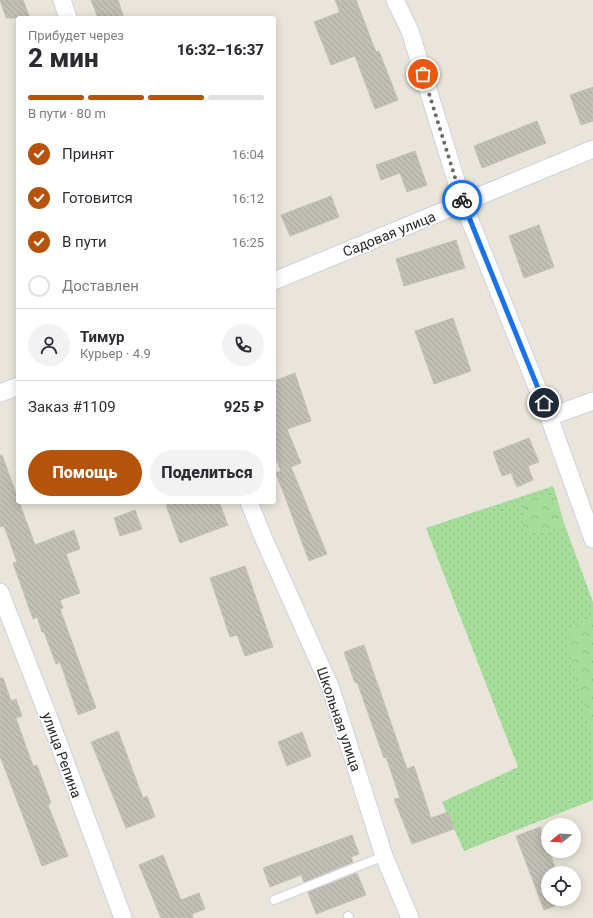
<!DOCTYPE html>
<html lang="ru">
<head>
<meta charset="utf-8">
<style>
  :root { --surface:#fff; --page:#f2f2f3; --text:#2b2b33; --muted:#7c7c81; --line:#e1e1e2; --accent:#b45309 }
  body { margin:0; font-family:Roboto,sans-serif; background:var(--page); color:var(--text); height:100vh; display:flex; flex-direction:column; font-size:15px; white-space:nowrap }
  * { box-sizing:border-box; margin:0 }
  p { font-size:13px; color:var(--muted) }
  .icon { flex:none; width:22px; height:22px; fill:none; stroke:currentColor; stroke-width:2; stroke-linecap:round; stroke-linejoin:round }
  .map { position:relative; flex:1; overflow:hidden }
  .sheet { position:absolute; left:16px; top:16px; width:260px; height:488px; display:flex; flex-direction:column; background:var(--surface); border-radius:4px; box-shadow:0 2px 10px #0003 }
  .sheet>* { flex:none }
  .needle { width:26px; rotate:252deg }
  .tools { position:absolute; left:541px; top:818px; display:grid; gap:8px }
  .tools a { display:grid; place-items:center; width:40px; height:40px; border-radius:50%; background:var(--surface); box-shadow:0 2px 10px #0003; font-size:20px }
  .pin { position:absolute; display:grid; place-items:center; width:34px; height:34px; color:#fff; margin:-17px; border:2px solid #fff; border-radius:50%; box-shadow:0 1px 4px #0007 }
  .courier { position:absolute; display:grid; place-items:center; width:40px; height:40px; margin:-20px; border:3px solid #1a73e8; border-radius:50%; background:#fff; color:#222; box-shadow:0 1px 5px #0007 }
  .head em { font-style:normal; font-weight:800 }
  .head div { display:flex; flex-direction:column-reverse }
  .head { display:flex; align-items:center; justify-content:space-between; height:68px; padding:0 12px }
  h1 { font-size:26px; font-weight:800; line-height:30px }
  .bar { display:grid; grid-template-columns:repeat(4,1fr); gap:6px 4px; align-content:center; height:48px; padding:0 12px }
  .bar i { height:5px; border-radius:3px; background:var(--line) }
  .bar .current { background:var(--accent) }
  .bar p { grid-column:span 4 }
  .line { display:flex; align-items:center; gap:10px; padding:0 12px; border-top:1px solid var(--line) }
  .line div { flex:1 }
  .round { display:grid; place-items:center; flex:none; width:42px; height:42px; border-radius:21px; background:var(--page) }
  ol { padding:0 12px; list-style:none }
  li { display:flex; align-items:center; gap:12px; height:44px }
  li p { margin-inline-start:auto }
  li .icon { padding:4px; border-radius:50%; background:var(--accent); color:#fff; stroke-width:4 }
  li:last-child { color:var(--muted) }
  li i { width:22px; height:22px; border:2px solid var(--line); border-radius:50% }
  .action { display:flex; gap:8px; margin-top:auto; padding:8px 12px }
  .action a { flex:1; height:46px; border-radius:24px; background:var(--accent); color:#fff; font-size:16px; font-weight:800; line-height:46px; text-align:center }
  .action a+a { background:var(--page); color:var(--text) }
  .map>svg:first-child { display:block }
  .grass { fill:url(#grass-dots) }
  .forest { fill:url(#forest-crowns) }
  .building { fill:url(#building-back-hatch); stroke:#c4c1b4 }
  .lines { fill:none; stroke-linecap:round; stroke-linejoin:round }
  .service-casing { stroke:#d0d0e0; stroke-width:10 }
  .minor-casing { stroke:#d0d0e0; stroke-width:19 }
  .service { stroke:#fff; stroke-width:8 }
  .minor { stroke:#fff; stroke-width:17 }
  .done { stroke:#6c6a66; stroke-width:4; stroke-dasharray:0 7.2 }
  .route { stroke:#1a73e8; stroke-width:5 }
  .labels { text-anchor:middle; stroke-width:3; stroke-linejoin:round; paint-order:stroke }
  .street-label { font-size:14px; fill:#282828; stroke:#fff }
</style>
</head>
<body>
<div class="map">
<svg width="593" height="918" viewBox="0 0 593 918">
  <defs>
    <pattern id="grass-dots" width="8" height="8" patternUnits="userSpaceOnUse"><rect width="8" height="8" fill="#a6dd9a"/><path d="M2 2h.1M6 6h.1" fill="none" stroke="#8fbe85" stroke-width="1.8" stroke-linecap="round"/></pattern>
    <pattern id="forest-crowns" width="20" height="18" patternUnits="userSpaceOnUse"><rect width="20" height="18" fill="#a6dd9a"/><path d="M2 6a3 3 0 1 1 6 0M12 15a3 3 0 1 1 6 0" fill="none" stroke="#8fbe85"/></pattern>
    <pattern id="building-back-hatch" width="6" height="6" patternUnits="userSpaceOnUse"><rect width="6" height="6" fill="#c2bfb6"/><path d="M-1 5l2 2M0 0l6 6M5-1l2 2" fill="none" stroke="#a7a49c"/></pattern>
  </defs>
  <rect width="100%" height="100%" fill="#e9e5da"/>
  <path class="grass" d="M553,486L556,495H534L550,531L564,523L593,602V617L572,627L591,729L593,728V800L464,851L442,802L518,767L426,528Z"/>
  <g class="forest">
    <path d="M534,495H556L564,523L550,531L523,532V502Z"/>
    <path d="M593,617V728L590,729L567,644L572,627Z"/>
  </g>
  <g class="building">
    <path d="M0,0H23L30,18H6Z"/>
    <path d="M91,0H118L124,18H98Z"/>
    <path d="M335,0H356L376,52L379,51L398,100L375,109L355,56L331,65L314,22L340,12Z"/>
    <path d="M593,87V121L581,125L570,95Z"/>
    <path d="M537,121L546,143L482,168L474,146Z"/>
    <path d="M415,151L427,185L407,192L400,173L381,180L376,165Z"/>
    <path d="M331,196L339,217L290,236L281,215Z"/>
    <path d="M539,225L554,267L524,278L509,236Z"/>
    <path d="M456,240L465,268L404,286L396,259Z"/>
    <path d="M453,318L471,371L434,384L415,331Z"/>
    <path d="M295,373L311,421L287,429L301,463L281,471L274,454V381Z"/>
    <path d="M529,438L539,462L528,466L533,480L517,487L511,473L502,476L493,452Z"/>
    <path d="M0,455H2L35,545L74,530L80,549L66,554L80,593L60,600L63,608L60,609L96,708L78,715L60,662L56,664L44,632H42L37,617L33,619L13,563L17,562L4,526L0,527Z"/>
    <path d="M291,467L327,554L309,561L276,473Z"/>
    <path d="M174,502H219L228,525L180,543L166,505Z"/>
    <path d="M135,510L142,529L120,536L114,518Z"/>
    <path d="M245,566L273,647L245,656L237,635L230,637L210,578Z"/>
    <path d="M364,645L407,769L414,766L431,818L448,812L454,829L412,844L394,799L400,798L386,757L384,758L357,682L355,683L344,652Z"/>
    <path d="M0,678H3L11,701L16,699L22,716L16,718L33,766L37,765L51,803L48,805L68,856L42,866L0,756Z"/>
    <path d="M118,731L143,798L147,796L155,817L126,828L91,742Z"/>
    <path d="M302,732L311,756L287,766L278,742Z"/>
    <path d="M540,827L557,873H548V899H567L568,901L544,910L516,836Z"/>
    <path d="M352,835L359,854L351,857L353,862L304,882L301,875L270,887L263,868Z"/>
    <path d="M163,855L181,900L199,893L205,909L192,914L193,918H161L139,865Z"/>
    <path d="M357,873L366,895L316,914L308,892Z"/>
  </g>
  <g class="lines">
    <g class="service-casing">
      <g id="service">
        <path d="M274,900L384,856"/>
        <path d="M348,916L349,918"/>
      </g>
    </g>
    <g class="minor-casing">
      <g id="minor">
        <path d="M62,0L68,18"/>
        <path d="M395,0L410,31L463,203L549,417L593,539"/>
        <path d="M274,281L593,149"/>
        <path d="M0,393L18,386"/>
        <path d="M549,417L593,401"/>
        <path d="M249,502L263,537L331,689L384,856L410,918"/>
        <path d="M0,592L57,739L123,918"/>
      </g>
    </g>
    <use href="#service" class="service"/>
    <use href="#minor" class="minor"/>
  </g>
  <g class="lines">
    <path class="done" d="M423,74L462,200"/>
    <path class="route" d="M462,200L544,403"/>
  </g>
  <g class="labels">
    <g class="street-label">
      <text transform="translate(389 234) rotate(-22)" y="5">Садовая улица</text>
      <text transform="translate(339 719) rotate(71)" y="5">Школьная улица</text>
      <text transform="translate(62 755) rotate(70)" y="5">улица Репина</text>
    </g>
  </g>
</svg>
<div class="tools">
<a><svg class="needle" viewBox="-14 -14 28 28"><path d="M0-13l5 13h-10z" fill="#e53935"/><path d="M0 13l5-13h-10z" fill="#7c7c81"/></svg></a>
<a><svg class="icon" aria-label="locate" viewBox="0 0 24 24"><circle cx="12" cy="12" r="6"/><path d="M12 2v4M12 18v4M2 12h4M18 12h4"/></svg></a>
</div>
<div class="pin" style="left:423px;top:74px;background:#ea580c"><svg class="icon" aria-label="bag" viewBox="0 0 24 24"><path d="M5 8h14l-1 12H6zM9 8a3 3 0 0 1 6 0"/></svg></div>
<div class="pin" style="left:544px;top:403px;background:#1f2937"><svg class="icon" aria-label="home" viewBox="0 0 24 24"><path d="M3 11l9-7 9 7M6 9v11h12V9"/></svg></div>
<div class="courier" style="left:462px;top:200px"><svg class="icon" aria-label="bike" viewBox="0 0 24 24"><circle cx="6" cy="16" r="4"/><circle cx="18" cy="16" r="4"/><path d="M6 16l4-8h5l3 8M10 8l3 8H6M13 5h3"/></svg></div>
<section class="sheet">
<div class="head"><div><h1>2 мин</h1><p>Прибудет через</p></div><em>16:32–16:37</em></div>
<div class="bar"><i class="current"></i><i class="current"></i><i class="current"></i><i></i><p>В пути · 80 m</p></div>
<ol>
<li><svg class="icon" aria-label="check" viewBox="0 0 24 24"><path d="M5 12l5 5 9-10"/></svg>Принят<p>16:04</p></li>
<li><svg class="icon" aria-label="check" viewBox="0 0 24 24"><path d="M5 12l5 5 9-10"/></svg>Готовится<p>16:12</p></li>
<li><svg class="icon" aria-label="check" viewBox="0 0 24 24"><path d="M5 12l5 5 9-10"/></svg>В пути<p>16:25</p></li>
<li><i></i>Доставлен</li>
</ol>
<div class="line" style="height:72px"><a class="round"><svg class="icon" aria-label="person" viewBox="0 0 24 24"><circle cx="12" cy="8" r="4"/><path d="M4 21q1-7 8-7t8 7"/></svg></a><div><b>Тимур</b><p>Курьер · 4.9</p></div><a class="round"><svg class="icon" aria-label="phone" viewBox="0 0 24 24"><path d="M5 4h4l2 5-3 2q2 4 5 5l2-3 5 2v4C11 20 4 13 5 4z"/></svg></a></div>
<div class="line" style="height:52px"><div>Заказ #1109</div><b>925 ₽</b></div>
<div class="action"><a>Помощь</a><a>Поделиться</a></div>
</section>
</div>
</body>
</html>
